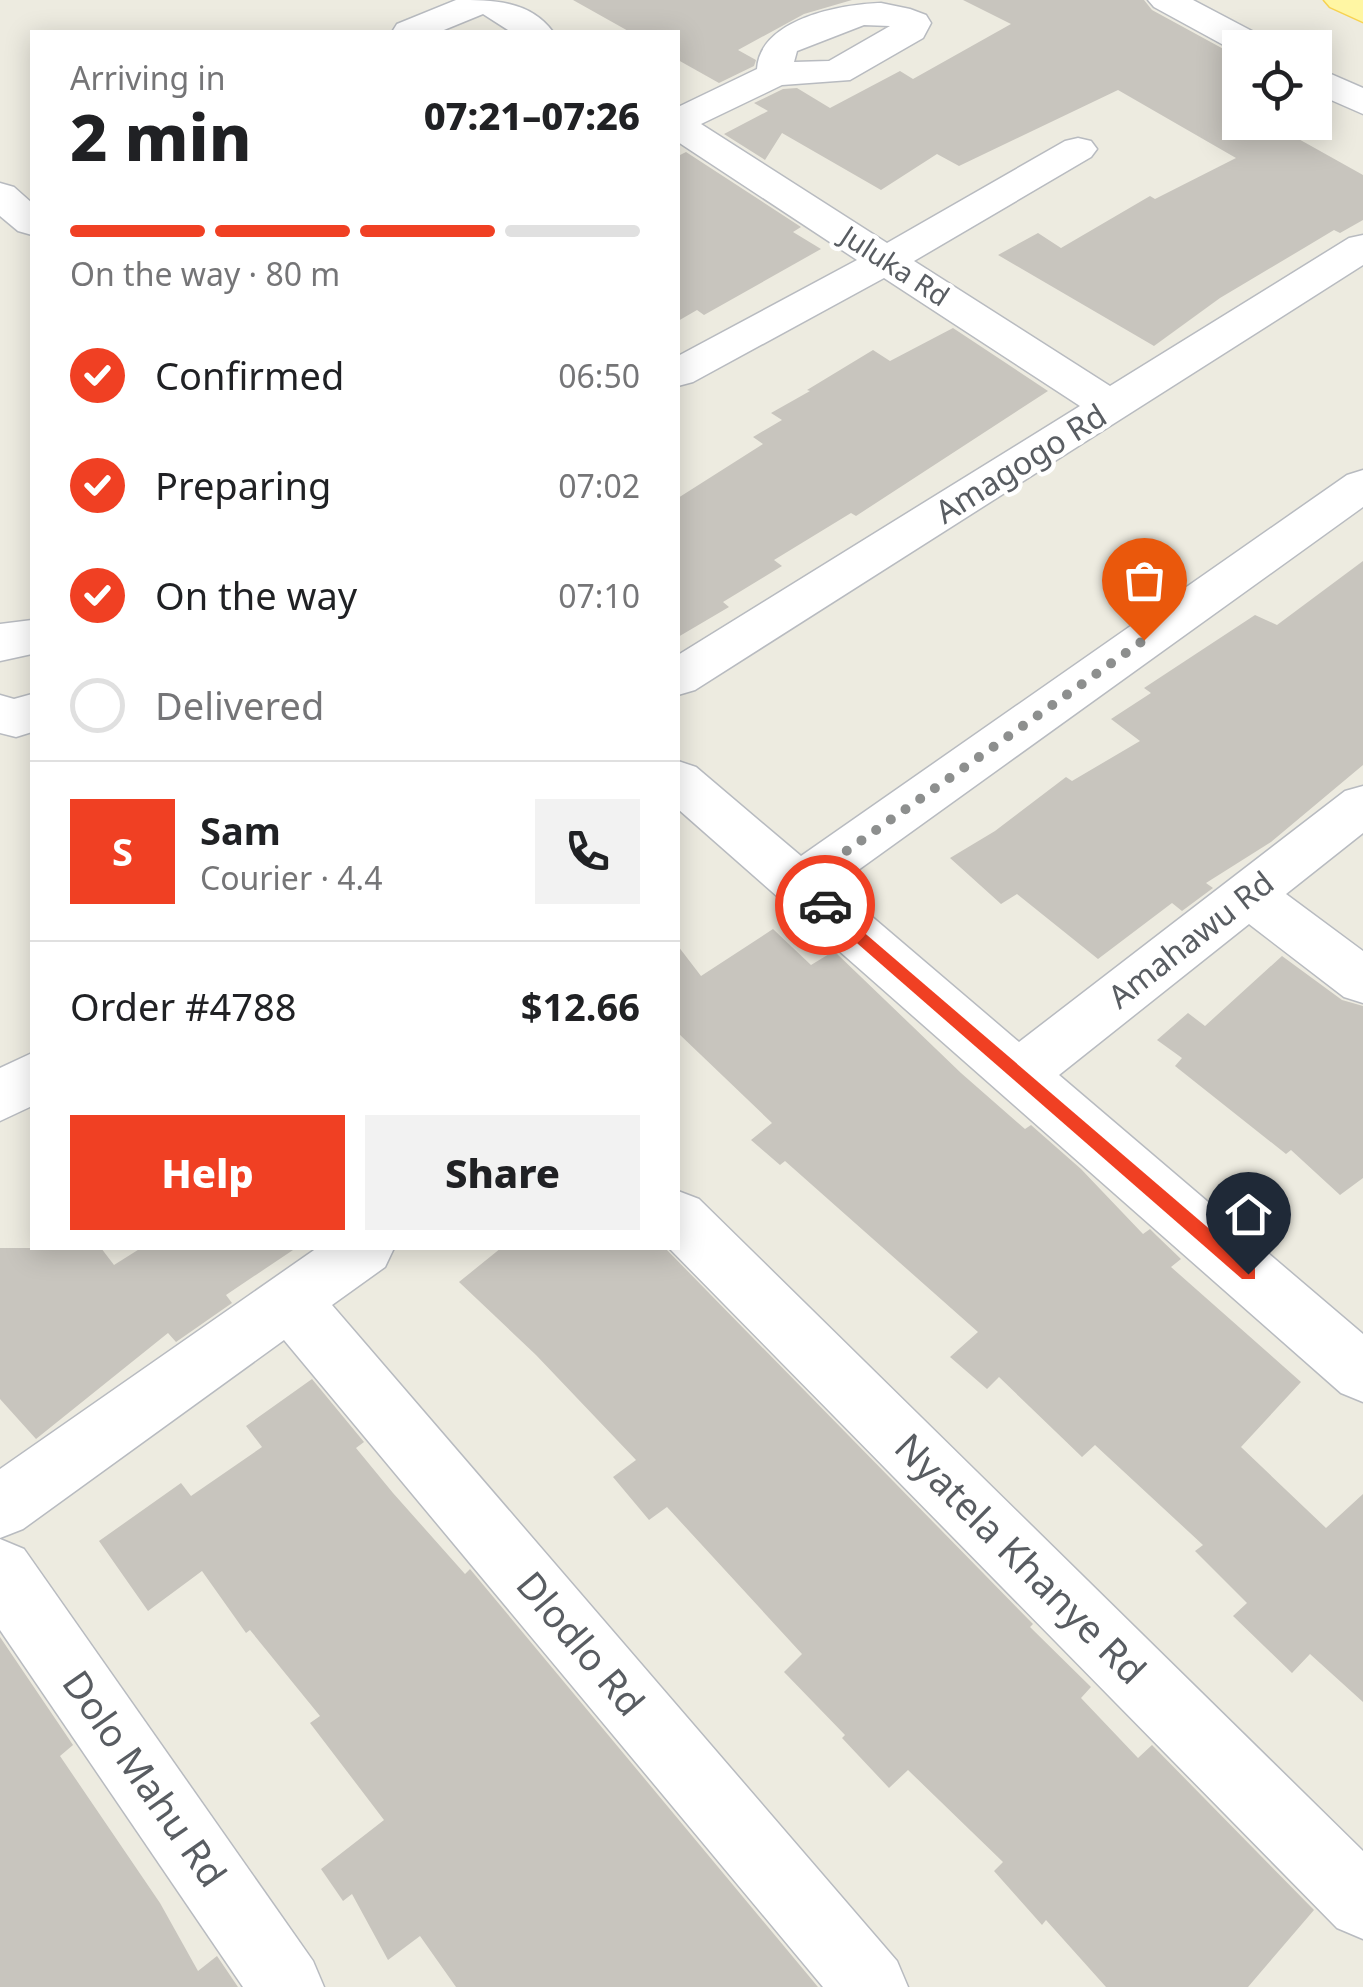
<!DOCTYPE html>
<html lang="en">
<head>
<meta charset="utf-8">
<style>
  :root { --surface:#fff; --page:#f2f2f2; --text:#202124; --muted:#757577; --line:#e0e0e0; --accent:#f04023 }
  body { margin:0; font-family:"Noto Sans",sans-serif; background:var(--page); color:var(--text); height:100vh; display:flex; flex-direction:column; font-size:38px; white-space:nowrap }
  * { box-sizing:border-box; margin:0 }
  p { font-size:32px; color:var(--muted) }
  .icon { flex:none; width:55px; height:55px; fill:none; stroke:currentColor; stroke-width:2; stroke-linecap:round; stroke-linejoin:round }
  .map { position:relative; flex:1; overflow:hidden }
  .sheet { position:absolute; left:30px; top:30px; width:650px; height:1220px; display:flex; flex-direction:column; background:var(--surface); border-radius:0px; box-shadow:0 5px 25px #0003 }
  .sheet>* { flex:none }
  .controls { position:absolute; left:1222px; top:30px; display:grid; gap:20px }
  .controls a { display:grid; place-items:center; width:110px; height:110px; border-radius:0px; background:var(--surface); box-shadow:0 5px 25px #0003; font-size:50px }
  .pin { position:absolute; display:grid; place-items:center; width:85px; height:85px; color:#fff; margin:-102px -42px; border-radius:50% 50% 50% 0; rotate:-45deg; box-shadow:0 0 10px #0007 }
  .pin .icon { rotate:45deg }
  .courier { position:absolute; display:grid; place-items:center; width:100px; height:100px; margin:-50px; border:8px solid #f04023; border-radius:50%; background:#fff; color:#222; box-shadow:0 2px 12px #0007 }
  .overview em { font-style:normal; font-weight:800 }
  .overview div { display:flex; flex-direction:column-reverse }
  .overview { display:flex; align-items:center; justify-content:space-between; height:170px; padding:0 40px }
  h1 { font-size:65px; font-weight:800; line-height:75px }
  .bar { display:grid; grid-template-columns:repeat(4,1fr); gap:15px 10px; align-content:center; height:120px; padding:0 40px }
  .bar i { height:12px; border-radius:8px; background:var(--line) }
  .bar .on { background:var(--accent) }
  .bar p { grid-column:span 4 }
  .line { display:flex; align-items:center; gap:25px; padding:0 40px; border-top:2px solid var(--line) }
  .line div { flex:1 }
  .round { display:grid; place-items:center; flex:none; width:105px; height:105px; border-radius:0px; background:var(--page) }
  ol { padding:0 40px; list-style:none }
  li { display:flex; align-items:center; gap:30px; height:110px }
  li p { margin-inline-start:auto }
  li .icon { padding:10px; border-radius:50%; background:var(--accent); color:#fff; stroke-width:4 }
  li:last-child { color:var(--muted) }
  li i { width:55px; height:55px; border:5px solid var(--line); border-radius:50% }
  .cta { display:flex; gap:20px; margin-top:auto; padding:20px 40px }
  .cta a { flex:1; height:115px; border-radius:0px; background:var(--accent); color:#fff; font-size:40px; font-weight:800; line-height:115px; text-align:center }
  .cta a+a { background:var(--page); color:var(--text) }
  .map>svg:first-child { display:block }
  .building { fill:#c8c5be }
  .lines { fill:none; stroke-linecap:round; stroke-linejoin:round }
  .minor-casing { stroke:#b8bbc0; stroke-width:3 }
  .major-casing { stroke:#f7d250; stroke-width:3 }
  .minor { fill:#fff; fill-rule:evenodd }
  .major { fill:#fff6a3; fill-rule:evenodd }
  .route { fill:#f04023 }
  .done { stroke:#8d8f8e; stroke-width:10; stroke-dasharray:0 18 }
  .labels { text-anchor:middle; stroke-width:9; stroke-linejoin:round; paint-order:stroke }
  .far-street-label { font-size:28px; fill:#595d62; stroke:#fff }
  .street-label { font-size:32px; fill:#595d62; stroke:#fff }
  .near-street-label { font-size:38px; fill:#595d62; stroke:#fff }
</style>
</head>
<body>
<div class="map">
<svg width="1363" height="1987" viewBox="0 0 1363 1987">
  <rect width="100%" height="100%" fill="#edebe0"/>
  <g class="building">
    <path d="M573,0H852L804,14L738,50L756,60L754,66L719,83L678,60V32H630Z"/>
    <path d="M963,0H1144L1152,10L1240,58V122H1268L1363,175V220L1340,233L1334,230L1304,248L1220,298L1154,346L998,255L1038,233L1061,248L1150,196L1155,199L1236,158L1118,90L959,166L937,154L881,190L782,133L765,160L724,134L768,111L754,103L783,89L797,88L830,108L900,71L913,79L1011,24Z"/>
    <path d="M686,152L801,227L793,232L821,249L704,315L697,310L678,321V156Z"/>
    <path d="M953,328L1048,391L856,516L851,513L774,560L782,566L723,602L729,607L678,637V498L763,444L753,437L782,420L771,413L810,391L807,390L873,350L890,361Z"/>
    <path d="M1363,561V765L1271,842L1206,883L1213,888L1182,911L1172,903L1098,959L1017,894L1001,904L950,858L995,831L1066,777L1072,781L1140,741L1111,719L1151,693L1144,688L1255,615L1277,625Z"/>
    <path d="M773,929L811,965L834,951L961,1073L1025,1129L1031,1125L1081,1169L1143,1234L1150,1229L1157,1236L1181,1259L1171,1267L1301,1382L1241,1447L1326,1528L1363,1494V1702L1310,1654L1292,1673L1233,1616L1247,1603L1195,1551L1203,1545L1095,1445L1082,1457L999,1377L987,1389L950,1357L978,1332L785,1161L780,1165L751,1140L772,1123L678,1033V946L701,976Z"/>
    <path d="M1282,956L1342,1000L1363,1006V1178L1340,1195L1291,1150L1286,1154L1175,1066L1182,1058L1157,1040L1188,1013L1205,1026Z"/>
    <path d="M0,1248H101L114,1265L141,1248H296L226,1295L232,1303L176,1342L168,1333L36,1439L0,1399Z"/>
    <path d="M501,1248H665L1033,1624L1030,1627L1091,1687L1081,1698L1138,1758L1152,1745L1314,1910L1248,1987H1106L1046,1920L1042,1925L994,1871L1003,1862L908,1770L889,1788L842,1738L845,1735L784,1672L802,1654L667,1507L649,1520L613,1477L636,1460L536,1355L459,1282Z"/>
    <path d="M312,1379L364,1442L356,1448L393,1493L465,1574L470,1569L818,1987H456L420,1936L388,1960L352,1894L343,1901L321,1869L384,1820L310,1723L320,1716L250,1630L246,1633L202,1571L148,1611L99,1541L181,1483L191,1496L262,1447L246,1426Z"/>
    <path d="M0,1637L73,1745L60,1756L160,1903L198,1971L217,1956L238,1987H0Z"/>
  </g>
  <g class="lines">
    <g class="minor-casing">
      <g id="minor">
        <path d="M456,0C492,0 530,0 553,32H511L483,14L439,32H392L397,24Z"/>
        <path d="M1148,0H1193L1269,40L1274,48H1240V54L1154,7Z"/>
        <path d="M881,3L910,9L926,15L931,23L923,38L850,80L782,85L701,124L887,243L1065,141L1078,138L1091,141L1097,149L1091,157L914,261L1110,386L1349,238L1363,235V265L695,690L678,695V655L1080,406L884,278L693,382L678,386V356L857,260L678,142V107L757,69C760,19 841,4 881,3ZM864,25L890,26L829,61L794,62L797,51Z"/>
        <path d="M1315,67L1363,88V114L1315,93Z"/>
        <path d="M0,183L14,187L32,203V235L18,231L0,216Z"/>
        <path d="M1363,470V507L836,886L1019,1042L1345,791L1363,786V833L1286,894L1363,951V1003L1344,997L1249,924L1059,1075L1363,1334V1402L1341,1393L678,809V761L696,767L801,856L1347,475Z"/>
        <path d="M32,620V654L0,661V624Z"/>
        <path d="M32,694V732L16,737L0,733V695L14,699Z"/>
        <path d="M32,1053V1106L0,1121V1068Z"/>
        <path d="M678,1191L699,1199L1363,1851V1939L1337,1928L669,1248H678Z"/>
        <path d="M317,1248H394L385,1267L332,1305L897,1961L908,1987H823L284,1340L23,1529L0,1538V1469Z"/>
        <path d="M0,1539L24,1549L313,1961L324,1987H243L0,1630Z"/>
      </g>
    </g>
    <g class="major-casing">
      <path id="major" d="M1324,0H1363V22L1330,7Z"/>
    </g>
    <use href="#minor" class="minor"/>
    <use href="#major" class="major"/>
  </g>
  <path class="route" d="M825,899L1255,1268V1279H1242L819,910L817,905Z"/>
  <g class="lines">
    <path class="done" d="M825,905L800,884L1144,640"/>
  </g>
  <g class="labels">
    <g class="far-street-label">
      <text transform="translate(895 266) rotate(33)" y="10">Juluka Rd</text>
    </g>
    <g class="street-label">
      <text transform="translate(1021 464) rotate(-32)" y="11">Amagogo Rd</text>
      <text transform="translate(1191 940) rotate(-38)" y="11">Amahawu Rd</text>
    </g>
    <g class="near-street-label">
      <text transform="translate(1020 1559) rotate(45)" y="13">Nyatela Khanye Rd</text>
      <text transform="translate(580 1644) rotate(50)" y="13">Dlodlo Rd</text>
      <text transform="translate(144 1779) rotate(55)" y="13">Dolo Mahu Rd</text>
    </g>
  </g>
</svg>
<div class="controls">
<a><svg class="icon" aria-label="locate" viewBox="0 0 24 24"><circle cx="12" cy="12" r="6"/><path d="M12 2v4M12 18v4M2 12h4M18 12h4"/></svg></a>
</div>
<div class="pin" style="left:1144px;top:640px;background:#ea580c"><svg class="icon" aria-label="bag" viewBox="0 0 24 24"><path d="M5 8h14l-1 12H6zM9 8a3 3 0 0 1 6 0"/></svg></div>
<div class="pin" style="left:1248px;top:1274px;background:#1f2937"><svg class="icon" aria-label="home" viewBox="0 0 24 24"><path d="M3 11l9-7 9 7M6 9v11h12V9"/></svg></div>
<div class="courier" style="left:825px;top:905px"><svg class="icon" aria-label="car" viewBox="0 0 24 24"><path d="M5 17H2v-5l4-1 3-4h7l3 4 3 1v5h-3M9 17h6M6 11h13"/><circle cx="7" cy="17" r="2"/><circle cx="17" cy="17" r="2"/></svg></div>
<section class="sheet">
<div class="overview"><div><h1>2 min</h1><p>Arriving in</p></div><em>07:21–07:26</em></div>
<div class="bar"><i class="on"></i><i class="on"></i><i class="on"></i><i></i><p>On the way · 80 m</p></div>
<ol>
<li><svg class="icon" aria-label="check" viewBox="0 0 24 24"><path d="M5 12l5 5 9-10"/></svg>Confirmed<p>06:50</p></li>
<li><svg class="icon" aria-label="check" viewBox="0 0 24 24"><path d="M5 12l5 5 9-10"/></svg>Preparing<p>07:02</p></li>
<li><svg class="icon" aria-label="check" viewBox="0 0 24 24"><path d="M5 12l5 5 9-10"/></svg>On the way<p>07:10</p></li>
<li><i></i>Delivered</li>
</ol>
<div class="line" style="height:180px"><b class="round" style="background:var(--accent);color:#fff">S</b><div><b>Sam</b><p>Courier · 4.4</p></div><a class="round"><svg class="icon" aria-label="phone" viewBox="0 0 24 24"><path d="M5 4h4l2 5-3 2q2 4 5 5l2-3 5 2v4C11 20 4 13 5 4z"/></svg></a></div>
<div class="line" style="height:130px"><div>Order #4788</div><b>$12.66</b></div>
<div class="cta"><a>Help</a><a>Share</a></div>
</section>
</div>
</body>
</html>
